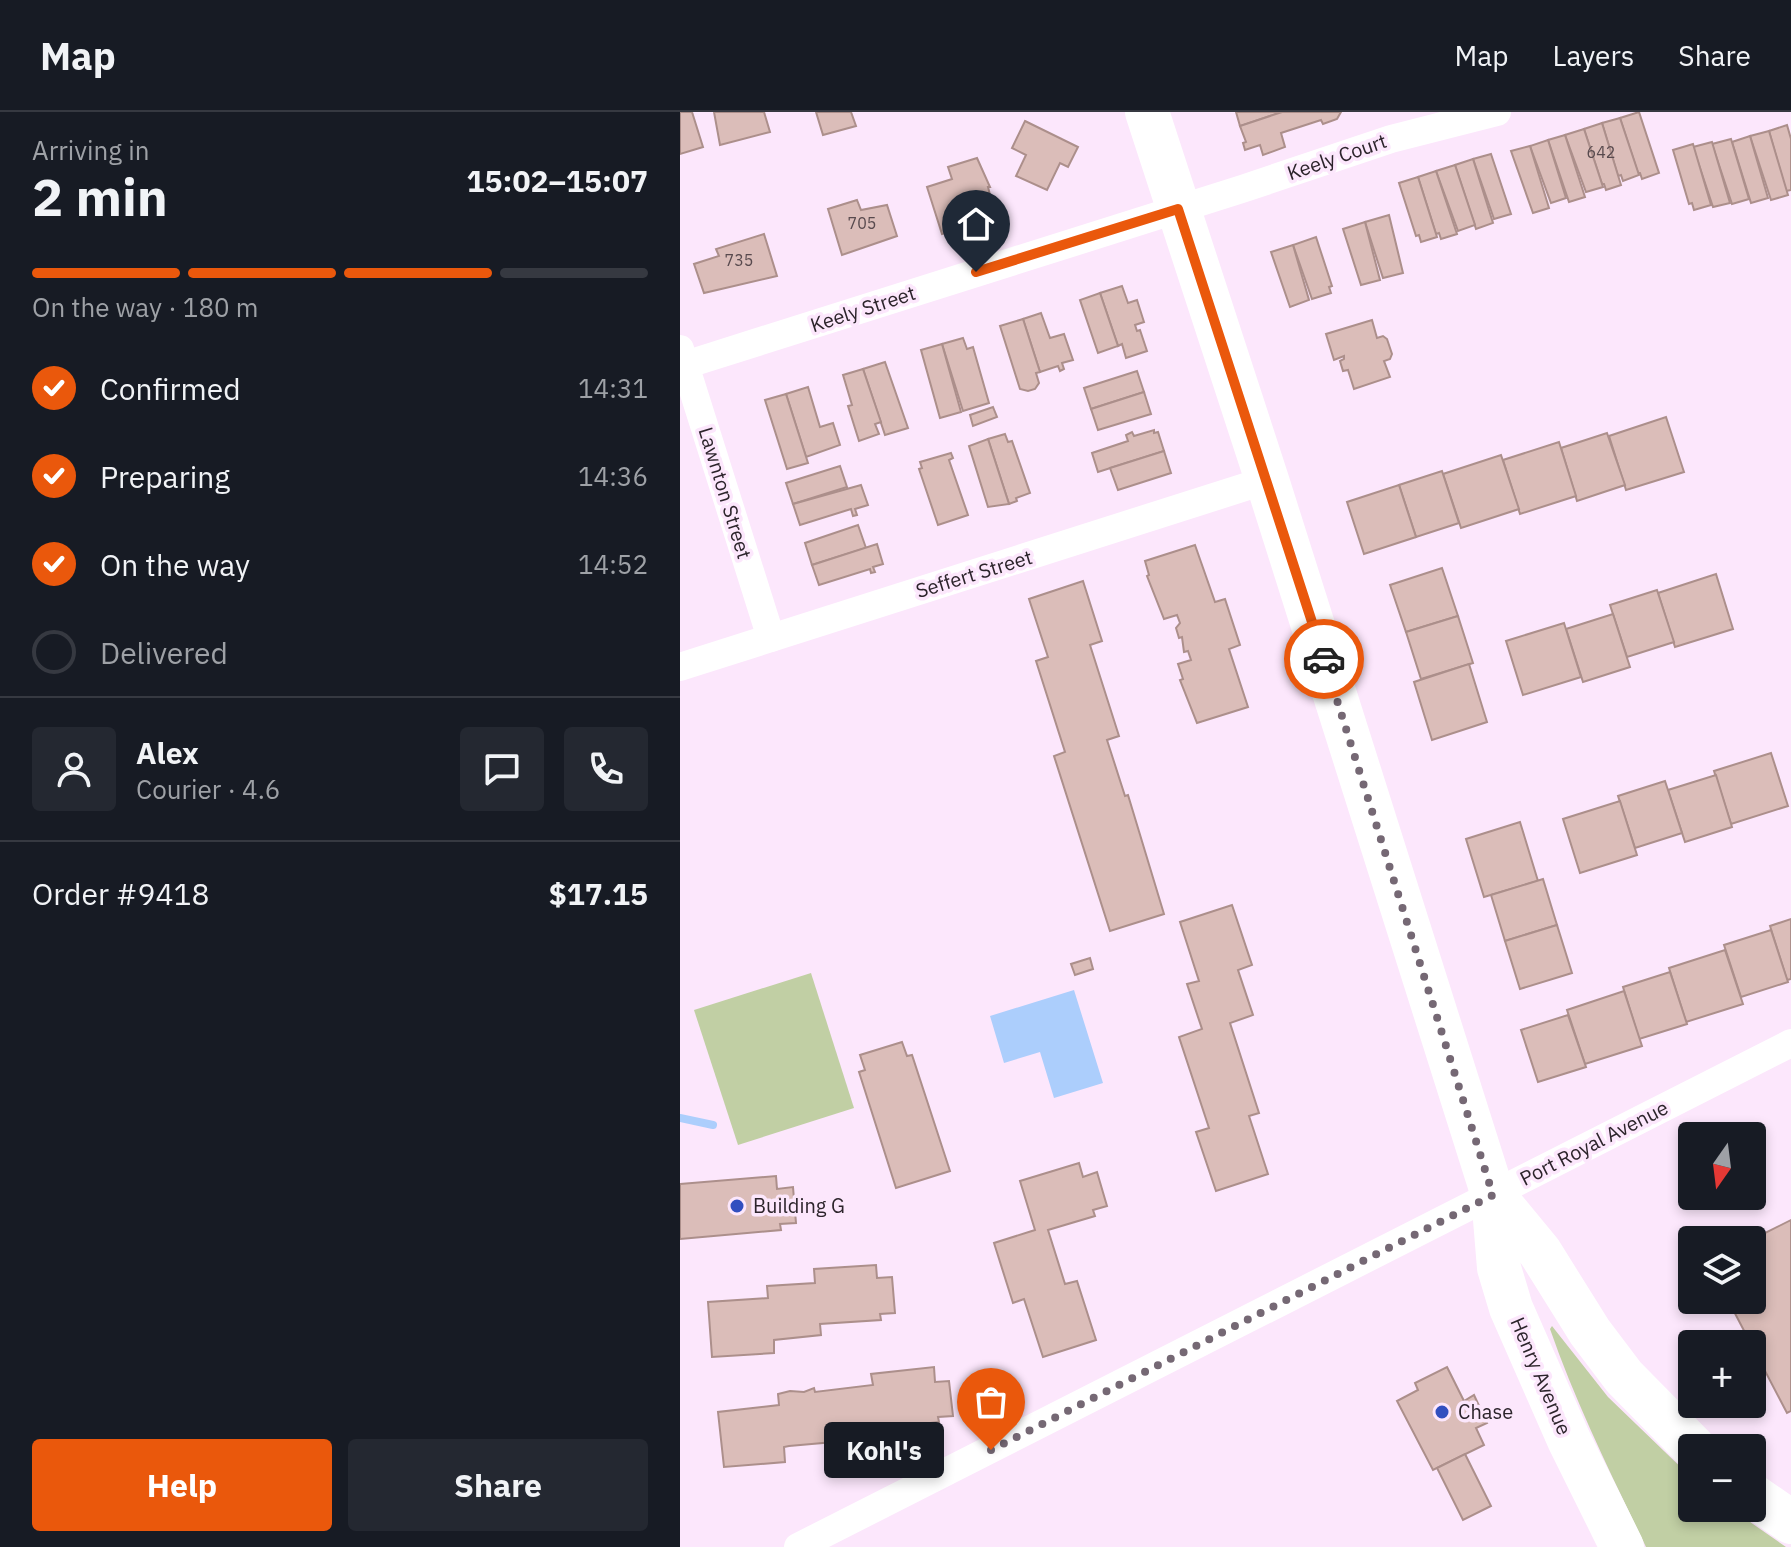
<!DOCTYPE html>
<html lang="en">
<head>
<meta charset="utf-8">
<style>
  :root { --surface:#171b24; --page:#242831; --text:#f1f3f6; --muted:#9ea1a6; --line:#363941; --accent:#ea580c }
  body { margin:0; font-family:"IBM Plex Sans",sans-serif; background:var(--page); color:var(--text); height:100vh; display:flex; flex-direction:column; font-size:30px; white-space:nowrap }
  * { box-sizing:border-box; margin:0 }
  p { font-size:26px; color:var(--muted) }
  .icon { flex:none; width:44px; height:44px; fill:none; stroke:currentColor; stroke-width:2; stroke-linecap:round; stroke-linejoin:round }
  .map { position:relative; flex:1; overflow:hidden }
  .details { display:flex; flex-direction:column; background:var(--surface); width:680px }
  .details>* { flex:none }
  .needle { width:52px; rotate:194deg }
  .tools { position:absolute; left:998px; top:1010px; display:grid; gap:16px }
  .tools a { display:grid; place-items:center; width:88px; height:88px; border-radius:8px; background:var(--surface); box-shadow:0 4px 12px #0003; font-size:40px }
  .pin { position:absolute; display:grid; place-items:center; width:68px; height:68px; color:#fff; margin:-82px -34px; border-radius:50% 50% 50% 0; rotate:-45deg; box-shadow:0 0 8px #0007 }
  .pin .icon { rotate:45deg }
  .courier { position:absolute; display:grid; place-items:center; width:80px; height:80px; margin:-40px; border:6px solid #ea580c; border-radius:50%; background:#fff; color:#222; box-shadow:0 2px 10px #0007 }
  .bubble { position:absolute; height:56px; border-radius:8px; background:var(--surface); box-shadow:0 4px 12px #0003; font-size:26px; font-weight:800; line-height:56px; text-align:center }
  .headline em { font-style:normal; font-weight:800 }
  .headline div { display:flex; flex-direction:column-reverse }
  .headline { display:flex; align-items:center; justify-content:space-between; height:136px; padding:0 32px }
  h1 { font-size:52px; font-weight:800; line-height:60px }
  .bar { display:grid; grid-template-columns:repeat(4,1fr); gap:12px 8px; align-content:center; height:96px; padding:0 32px }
  .bar i { height:10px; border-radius:6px; background:var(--line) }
  .bar .active { background:var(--accent) }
  .bar p { grid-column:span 4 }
  .line { display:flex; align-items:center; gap:20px; padding:0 32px; border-top:2px solid var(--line) }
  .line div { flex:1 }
  .round { display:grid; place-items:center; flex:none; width:84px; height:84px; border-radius:8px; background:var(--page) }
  ol { padding:0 32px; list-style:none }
  li { display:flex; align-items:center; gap:24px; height:88px }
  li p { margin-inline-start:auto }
  li .icon { padding:8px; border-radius:50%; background:var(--accent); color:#fff; stroke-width:4 }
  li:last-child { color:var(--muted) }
  li i { width:44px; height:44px; border:4px solid var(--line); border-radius:50% }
  .primary-button { display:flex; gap:16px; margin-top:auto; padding:16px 32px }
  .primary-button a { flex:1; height:92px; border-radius:8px; background:var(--accent); color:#fff; font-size:32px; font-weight:800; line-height:92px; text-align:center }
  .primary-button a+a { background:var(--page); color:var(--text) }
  header { display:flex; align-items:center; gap:48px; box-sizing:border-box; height:112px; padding:0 40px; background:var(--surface); border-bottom:2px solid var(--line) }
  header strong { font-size:38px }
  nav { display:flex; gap:44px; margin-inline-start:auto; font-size:28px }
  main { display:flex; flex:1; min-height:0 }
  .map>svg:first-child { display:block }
  .green { fill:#c1cfa4 }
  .water { fill:#accefc }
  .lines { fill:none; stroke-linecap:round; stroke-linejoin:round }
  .stream { stroke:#accefc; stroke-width:8 }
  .building { fill:#dbbdb9; stroke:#ac8f8b; stroke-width:2 }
  .street { stroke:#fff; stroke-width:28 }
  .primary { stroke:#fff; stroke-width:44 }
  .done { stroke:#756874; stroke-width:8; stroke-dasharray:0 14.4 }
  .route { stroke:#ea580c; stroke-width:10 }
  .poi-dot { fill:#314fbf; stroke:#fce7fc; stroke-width:3 }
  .labels { text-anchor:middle; stroke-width:7; stroke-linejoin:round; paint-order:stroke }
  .number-label { font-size:16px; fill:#584a4e }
  .street-label { font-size:20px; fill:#2c242b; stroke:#fce7fc }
  .poi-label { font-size:20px; fill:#2c242b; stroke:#fce7fc; text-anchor:start }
</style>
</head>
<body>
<header>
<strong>Map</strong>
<nav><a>Map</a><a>Layers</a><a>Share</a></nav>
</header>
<main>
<section class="details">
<div class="headline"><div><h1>2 min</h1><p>Arriving in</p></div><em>15:02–15:07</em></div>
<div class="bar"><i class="active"></i><i class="active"></i><i class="active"></i><i></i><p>On the way · 180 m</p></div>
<ol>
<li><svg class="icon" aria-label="check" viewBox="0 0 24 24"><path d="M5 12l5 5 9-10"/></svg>Confirmed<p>14:31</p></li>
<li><svg class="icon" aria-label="check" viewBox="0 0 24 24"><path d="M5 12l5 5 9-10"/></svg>Preparing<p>14:36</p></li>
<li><svg class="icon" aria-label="check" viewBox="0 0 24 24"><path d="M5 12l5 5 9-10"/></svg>On the way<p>14:52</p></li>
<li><i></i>Delivered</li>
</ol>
<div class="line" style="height:144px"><a class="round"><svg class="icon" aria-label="person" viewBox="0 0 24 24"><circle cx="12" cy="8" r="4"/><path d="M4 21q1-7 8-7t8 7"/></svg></a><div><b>Alex</b><p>Courier · 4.6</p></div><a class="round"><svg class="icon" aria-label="chat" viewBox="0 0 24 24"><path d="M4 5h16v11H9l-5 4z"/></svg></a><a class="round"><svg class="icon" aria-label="phone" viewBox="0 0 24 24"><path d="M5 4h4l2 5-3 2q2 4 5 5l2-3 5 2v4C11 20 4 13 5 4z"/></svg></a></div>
<div class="line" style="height:104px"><div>Order #9418</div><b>$17.15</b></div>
<div class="primary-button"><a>Help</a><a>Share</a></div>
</section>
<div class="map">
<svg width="1111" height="1435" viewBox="0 0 1111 1435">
  <rect width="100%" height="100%" fill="#fce7fc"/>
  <g class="green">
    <path d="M131,861L174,996L58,1033L14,898Z"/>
    <path d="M872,1214L928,1285L1012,1366V1396H1050L1106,1435H966C932,1364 896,1292 870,1217Z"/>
  </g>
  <path class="water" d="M394,878L423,971L374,986L360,940L324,951L310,904Z"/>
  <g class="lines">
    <path class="stream" d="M0,1006L33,1013"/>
  </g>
  <g class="building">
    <path d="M0,0H12L23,35L0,42Z"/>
    <path d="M34,0H84L90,20L40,33Z"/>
    <path d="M136,0H171L176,14L143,23Z"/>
    <path d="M556,0H602L560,14Z"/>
    <path d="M602,0H661L657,7L643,12L641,8L601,21L605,35L583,43L580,33L565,38L563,31L566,30L560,14Z"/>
    <path d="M959,0L979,61L962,67L960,61H958L940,6Z"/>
    <path d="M940,6L959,63L943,69L941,63L938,64L922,11Z"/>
    <path d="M345,9L398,35L388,55L380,51L367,78L336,64L346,43L332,36Z"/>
    <path d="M922,11L941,73L926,78L924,72H922L904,17Z"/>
    <path d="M1107,13L1111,27V78L1106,79L1089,19Z"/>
    <path d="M904,17L923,75L906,80L885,23Z"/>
    <path d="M1089,19L1108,83L1091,88L1070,24Z"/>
    <path d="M885,23L905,85L889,90L868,28Z"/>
    <path d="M1070,24L1088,86L1071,91L1052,30Z"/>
    <path d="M1051,27L1069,87L1052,92L1032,32Z"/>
    <path d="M868,28L886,86L871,91L850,34Z"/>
    <path d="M1032,30L1050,91L1033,95L1013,35Z"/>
    <path d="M1013,32L1031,93L1014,98L1012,91L1009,92L993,38Z"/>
    <path d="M850,34L869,96L853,101L831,39Z"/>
    <path d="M811,42L831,102L814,107L793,47Z"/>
    <path d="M297,46L310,75H308L316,106L262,122L247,75L272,67L268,55Z"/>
    <path d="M793,47L813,111L796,117L775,53Z"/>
    <path d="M775,53L795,113L778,119L756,59Z"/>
    <path d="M756,59L777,122L761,127L759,121L756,122L738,65Z"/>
    <path d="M738,65L757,125L741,130L739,123L736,124L719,71Z"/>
    <path d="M177,88L181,98L207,93L217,124L162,143L148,97Z"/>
    <path d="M709,103L723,161L703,166L685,110Z"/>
    <path d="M685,110L700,168L681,173L663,117Z"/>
    <path d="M84,122L97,164L24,181L14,152L39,144L36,137Z"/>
    <path d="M636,125L652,174L649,175L651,181L632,187L613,133Z"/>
    <path d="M613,133L629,188L610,195L591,140Z"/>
    <path d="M442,174L448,191L457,188L464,210L455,213L457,219L460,218L467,239L446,246L442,232L438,234L420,181Z"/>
    <path d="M420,181L438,234L418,241L400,188Z"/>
    <path d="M361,201L370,226L384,222L393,248L382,251L384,257L380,259L378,254L360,260L343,207Z"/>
    <path d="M343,207L360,260L356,261L359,271L355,277L348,279L340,277L320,214Z"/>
    <path d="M692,208L697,226L703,224L707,227L712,242L710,247L704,249L710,265L674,277L668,258L663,259L660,249L664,247V244L654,248L646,222Z"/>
    <path d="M283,226L287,237L293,235L309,291L283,299L262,232Z"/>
    <path d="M262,232L281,300L260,306L241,238Z"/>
    <path d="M205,250L228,316L205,323L183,257Z"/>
    <path d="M183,257L201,310L195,312L199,322L179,329L168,294L172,293L163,263Z"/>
    <path d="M457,259L464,280L411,297L404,276Z"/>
    <path d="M128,275L140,315L153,311L160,333L126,345L106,282Z"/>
    <path d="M464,280L471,302L418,318L411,297Z"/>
    <path d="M106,282L128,351L107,357L85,288Z"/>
    <path d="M313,295L317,305L293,314L290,303Z"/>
    <path d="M986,305L1004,360L946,378L929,324Z"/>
    <path d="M474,318V321L478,320L484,339L418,360L412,341L448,329L446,323L452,320L454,324Z"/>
    <path d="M927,321L945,373L897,389L881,336Z"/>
    <path d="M325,322L328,330L332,329L350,381L336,386L337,389L329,392L308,327Z"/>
    <path d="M308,327L329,392L308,395L289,334Z"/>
    <path d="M879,330L896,384L840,402L823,348Z"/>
    <path d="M484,339L491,361L438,378L430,356Z"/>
    <path d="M271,341L273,346L269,348L288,403L258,413L239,357L242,356L240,350Z"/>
    <path d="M821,343L839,397L781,416L763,362Z"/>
    <path d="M160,354L167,375L113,392L106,371Z"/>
    <path d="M762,359L779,411L736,425L719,373Z"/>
    <path d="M181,373L188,393L175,397L177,403L173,404L171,397L120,413L113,392Z"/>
    <path d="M719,373L736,425L684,442L667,390Z"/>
    <path d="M178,413L186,436L132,453L125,431Z"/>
    <path d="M197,432L203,452L193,455L195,460L191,461L190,457L139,473L132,453Z"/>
    <path d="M515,433L535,490L545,487L560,533L549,537L568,595L517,611L500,568L503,567L498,552L511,548L508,539L504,540L502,525L499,526L496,516L500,511L497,503L484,507L467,464L469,463L465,449Z"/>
    <path d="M762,456L778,504L726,520L710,473Z"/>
    <path d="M1036,462L1053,517L995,535L978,481Z"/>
    <path d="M403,469L422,529L410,533L439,624L427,628L445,684L448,683L484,802L430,819L374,644L385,640L356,549L368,545L349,487Z"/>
    <path d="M977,478L994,530L947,545L930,493Z"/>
    <path d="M933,502L950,555L903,570L886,517Z"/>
    <path d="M778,504L793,551L741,567L726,520Z"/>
    <path d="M884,511L901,565L843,583L826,529Z"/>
    <path d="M789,552L807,610L752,628L734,570Z"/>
    <path d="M1091,641L1108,694L1051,712L1034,659Z"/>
    <path d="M1036,663L1052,715L1005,730L988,678Z"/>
    <path d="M985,669L1002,721L955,736L938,684Z"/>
    <path d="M940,689L957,743L900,761L883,707Z"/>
    <path d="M840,710L858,769L804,785L786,727Z"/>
    <path d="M863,767L877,813L825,829L811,783Z"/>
    <path d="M552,793L572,853L558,858L573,903L550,911L579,1001L569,1004L588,1062L536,1079L516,1020L529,1016L499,925L522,917L507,872L519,869L500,810Z"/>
    <path d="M1111,807V867L1107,868L1090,814Z"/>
    <path d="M877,813L892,861L840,877L825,829Z"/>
    <path d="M1091,818L1108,870L1061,885L1044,833Z"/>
    <path d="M1045,838L1063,892L1006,910L989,856Z"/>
    <path d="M410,846L413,857L395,863L391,852Z"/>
    <path d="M990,860L1007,912L959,927L943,875Z"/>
    <path d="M944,879L962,934L905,952L887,898Z"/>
    <path d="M888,903L906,955L858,970L841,918Z"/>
    <path d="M222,930L227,944L232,943L270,1059L216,1076L179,960L185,958L180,943Z"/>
    <path d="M399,1051L403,1065L417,1060L427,1094L413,1098L415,1104L368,1118L385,1172L397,1169L416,1228L363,1245L344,1187L333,1191L314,1131L355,1118L340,1069Z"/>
    <path d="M96,1064L97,1077L113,1075L116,1111L100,1112L101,1118L0,1127V1072Z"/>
    <path d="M1111,1108V1299L1107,1301L1048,1188H1072V1136L1082,1130L1079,1124Z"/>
    <path d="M196,1153L197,1166L212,1165L215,1201L200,1202L201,1208L140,1212L141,1223L94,1228V1241L32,1245L28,1190L88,1186L87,1174L135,1171L134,1157Z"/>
    <path d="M254,1255L255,1270L269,1269L273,1304L258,1305L259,1310L198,1317L199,1326L109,1334L104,1335L105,1350L44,1355L38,1300L99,1293L98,1282L110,1279L124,1280L134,1276L135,1280L193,1273L191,1262Z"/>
    <path d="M767,1255L784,1289L794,1283L807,1311L796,1316L804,1333L753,1358L717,1289L738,1278L735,1271Z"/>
    <path d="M785,1342L811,1394L783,1408L757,1356Z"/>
  </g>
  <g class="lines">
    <g class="street">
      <path d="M0,237L91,526"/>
      <path d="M5,253L562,77L711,27L817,0"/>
      <path d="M0,555L587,368"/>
      <path d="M118,1435L1111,931"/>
    </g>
    <g class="primary">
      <path d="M467,0L587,368L813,1083L819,1156L831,1196L889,1328L942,1435"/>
      <path d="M813,1083L860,1140L910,1220L944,1265L1014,1336"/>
      <path d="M1072,1383L1111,1410"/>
    </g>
  </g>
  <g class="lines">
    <path class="done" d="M311,1338L813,1083L644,547"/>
    <path class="route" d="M296,160L498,97L644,547"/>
  </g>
  <g class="poi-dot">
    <circle cx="57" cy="1094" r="8"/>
    <circle cx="762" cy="1300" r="8"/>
  </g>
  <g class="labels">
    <g class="number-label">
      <text x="921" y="46">642</text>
      <text x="182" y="117">705</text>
      <text x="59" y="154">735</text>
    </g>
    <g class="street-label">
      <text transform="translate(657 45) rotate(-19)" y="7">Keely Court</text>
      <text transform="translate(183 197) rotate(-18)" y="7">Keely Street</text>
      <text transform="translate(45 381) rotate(73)" y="7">Lawnton Street</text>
      <text transform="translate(294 462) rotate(-17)" y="7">Seffert Street</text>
      <text transform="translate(914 1031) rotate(-27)" y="7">Port Royal Avenue</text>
      <text transform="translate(861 1264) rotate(67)" y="7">Henry Avenue</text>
    </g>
    <g class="poi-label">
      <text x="73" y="1101">Building G</text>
      <text x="778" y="1307">Chase</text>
    </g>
  </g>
</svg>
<div class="tools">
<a><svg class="needle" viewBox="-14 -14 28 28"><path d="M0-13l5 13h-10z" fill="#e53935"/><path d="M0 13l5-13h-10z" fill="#9ea1a6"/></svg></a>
<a><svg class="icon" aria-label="layers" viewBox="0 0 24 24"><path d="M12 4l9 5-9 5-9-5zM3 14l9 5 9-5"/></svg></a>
<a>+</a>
<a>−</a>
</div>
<div class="pin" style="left:311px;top:1338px;background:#ea580c"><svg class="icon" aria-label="bag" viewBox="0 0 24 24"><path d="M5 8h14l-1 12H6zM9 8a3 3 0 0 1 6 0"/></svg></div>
<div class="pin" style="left:296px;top:160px;background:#1f2937"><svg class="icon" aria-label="home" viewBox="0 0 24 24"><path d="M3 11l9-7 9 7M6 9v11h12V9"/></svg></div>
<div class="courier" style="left:644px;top:547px"><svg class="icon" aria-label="car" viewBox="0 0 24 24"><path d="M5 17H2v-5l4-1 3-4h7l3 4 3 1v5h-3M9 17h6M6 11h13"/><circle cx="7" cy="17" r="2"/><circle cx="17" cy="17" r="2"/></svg></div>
<div class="bubble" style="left:144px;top:1310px;width:120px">Kohl's</div>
</div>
</main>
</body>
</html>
